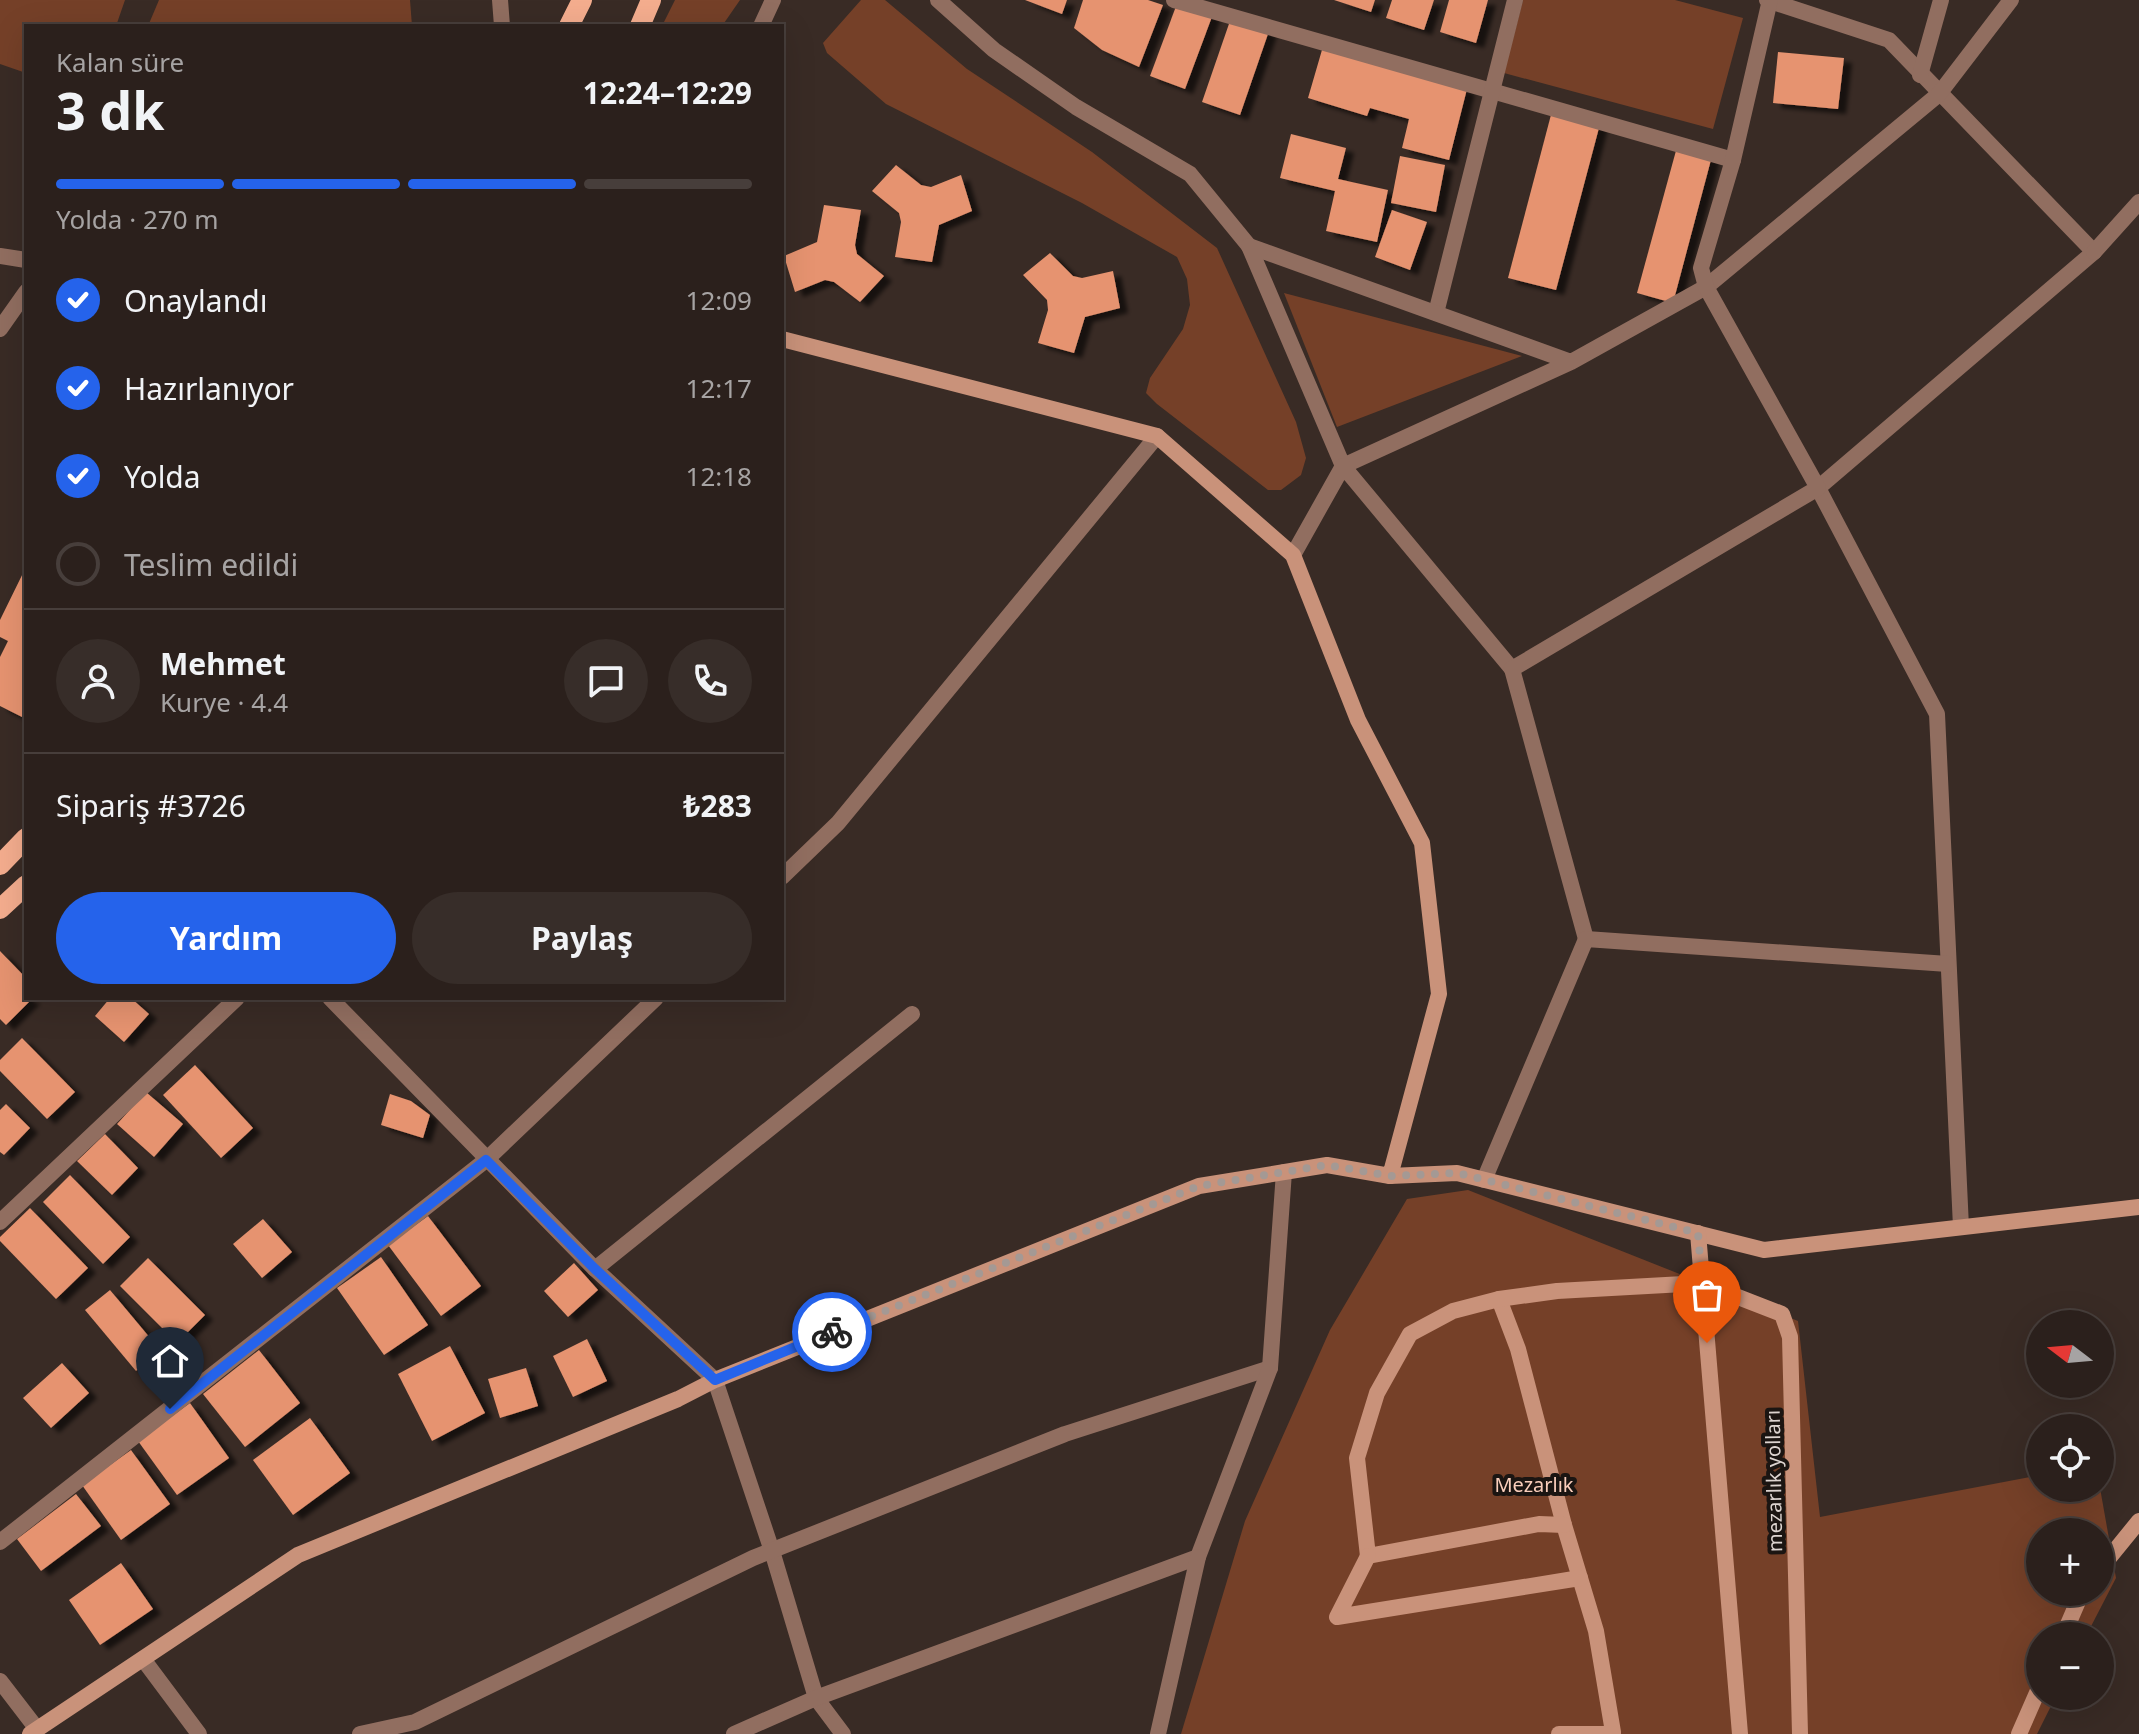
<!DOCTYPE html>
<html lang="tr">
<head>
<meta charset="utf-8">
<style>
  :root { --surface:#2b201c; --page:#372d29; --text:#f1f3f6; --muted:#a6a3a3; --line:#473e3b; --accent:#2563eb }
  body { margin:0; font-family:"Noto Sans",sans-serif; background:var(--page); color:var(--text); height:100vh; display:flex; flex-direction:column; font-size:30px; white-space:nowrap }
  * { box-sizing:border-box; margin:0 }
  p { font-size:26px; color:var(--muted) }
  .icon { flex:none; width:44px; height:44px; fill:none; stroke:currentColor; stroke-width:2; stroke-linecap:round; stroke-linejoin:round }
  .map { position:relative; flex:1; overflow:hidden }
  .sheet { position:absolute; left:24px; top:24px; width:760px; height:976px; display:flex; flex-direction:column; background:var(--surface); border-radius:0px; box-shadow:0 8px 32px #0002,0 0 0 2px var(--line) }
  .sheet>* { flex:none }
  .needle { width:52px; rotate:286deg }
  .tools { position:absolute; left:2026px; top:1310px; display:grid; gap:16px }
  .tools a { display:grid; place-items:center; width:88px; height:88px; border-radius:50%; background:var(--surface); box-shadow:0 8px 32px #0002,0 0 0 2px var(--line); font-size:40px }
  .pin { position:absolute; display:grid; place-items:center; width:68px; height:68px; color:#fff; margin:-82px -34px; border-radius:50% 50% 50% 0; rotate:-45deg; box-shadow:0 0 8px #0007 }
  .pin .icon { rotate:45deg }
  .courier { position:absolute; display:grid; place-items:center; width:80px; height:80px; margin:-40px; border:6px solid #2563eb; border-radius:50%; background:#fff; color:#222; box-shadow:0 2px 10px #0007 }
  .headline em { font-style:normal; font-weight:700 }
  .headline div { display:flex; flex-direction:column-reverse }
  .headline { display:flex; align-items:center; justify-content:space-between; height:136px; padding:0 32px }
  h1 { font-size:52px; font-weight:700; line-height:60px }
  .bar { display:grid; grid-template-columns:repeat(4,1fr); gap:12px 8px; align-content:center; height:96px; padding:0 32px }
  .bar i { height:10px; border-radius:6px; background:var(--line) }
  .bar .active { background:var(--accent) }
  .bar p { grid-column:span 4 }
  .line { display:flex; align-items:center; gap:20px; padding:0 32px; border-top:2px solid var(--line) }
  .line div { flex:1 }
  .round { display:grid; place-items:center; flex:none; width:84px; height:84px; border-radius:42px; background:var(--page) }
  ol { padding:0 32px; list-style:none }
  li { display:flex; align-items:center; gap:24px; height:88px }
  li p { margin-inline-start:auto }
  li .icon { padding:8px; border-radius:50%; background:var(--accent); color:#fff; stroke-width:4 }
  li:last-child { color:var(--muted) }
  li i { width:44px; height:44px; border:4px solid var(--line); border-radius:50% }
  .cta { display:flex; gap:16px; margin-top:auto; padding:16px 32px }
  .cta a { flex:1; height:92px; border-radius:48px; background:var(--accent); color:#fff; font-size:32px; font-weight:700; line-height:92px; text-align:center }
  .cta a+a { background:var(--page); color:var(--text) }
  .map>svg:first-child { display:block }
  .green { fill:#754028; fill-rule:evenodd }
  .building { fill:#e69370; filter:url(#shadow) }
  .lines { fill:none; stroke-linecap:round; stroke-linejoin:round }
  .street { stroke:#916e60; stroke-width:16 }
  .secondary { stroke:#c9927a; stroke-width:16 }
  .primary { stroke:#f4ad8e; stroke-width:20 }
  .done { stroke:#a49994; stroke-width:8; stroke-dasharray:0 14.4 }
  .route { stroke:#2563eb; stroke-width:10 }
  .labels { text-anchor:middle; stroke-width:8; stroke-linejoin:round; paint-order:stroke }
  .street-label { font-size:20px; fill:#ddd4d0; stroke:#1b1512 }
  .park-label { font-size:20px; fill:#facebb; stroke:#1b1512 }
</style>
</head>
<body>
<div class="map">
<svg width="2139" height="1734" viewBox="0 0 2139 1734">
  <defs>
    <filter id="shadow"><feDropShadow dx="8" dy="5" stdDeviation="2" flood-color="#0009"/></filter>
  </defs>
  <rect width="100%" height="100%" fill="#392b25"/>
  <g class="green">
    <path d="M0,0H125L116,26H26V73L0,64Z"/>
    <path d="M159,0H410L412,26H148Z"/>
    <path d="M675,0H740L722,26H662Z"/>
    <path d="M861,0H885L967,69L1092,152L1217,248L1296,422L1306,458L1301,475L1281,490H1268L1157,404L1146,393L1150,378L1183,329L1190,305L1187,279L1177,257L1082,203L886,104L827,53L823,43Z"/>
    <path d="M1523,0H1675L1743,18L1713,129L1504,73Z"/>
    <path d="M1284,293L1522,356L1337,427Z"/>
    <path d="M1468,1190L1798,1321L1820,1517L2040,1475V1488H2100L2116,1578L2086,1636H2040V1696H2056L2037,1734H1181L1245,1521L1330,1330L1407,1199ZM2040,1532H2100V1592H2040Z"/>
  </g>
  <g class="building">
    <path d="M1025,0H1067L1062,14Z"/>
    <path d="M1083,0H1148L1163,5L1139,67L1102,50L1074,28Z"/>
    <path d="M1334,0H1375L1371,12Z"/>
    <path d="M1392,0H1434L1424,30L1386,18Z"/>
    <path d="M1449,0H1488L1476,43L1440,32Z"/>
    <path d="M1178,1L1213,14L1185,89L1150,76Z"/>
    <path d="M1231,18L1269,31L1240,115L1202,102Z"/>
    <path d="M1324,43L1467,89L1449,160L1402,148L1409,119L1370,108L1367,116L1308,98Z"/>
    <path d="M1778,52L1844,58L1838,109L1773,103Z"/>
    <path d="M1552,111L1600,124L1556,290L1508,278Z"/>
    <path d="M1291,134L1346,148L1338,179L1388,190L1377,242L1326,231L1335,191L1280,178Z"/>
    <path d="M1677,147L1712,156L1673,303L1637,293Z"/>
    <path d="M1400,156L1445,165L1436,212L1391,203Z"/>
    <path d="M896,165L921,185L931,187L961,175L972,211L939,225L932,262L895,257L901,222L899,213L872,191Z"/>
    <path d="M824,205L861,210L855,245L857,254L884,276L860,302L834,282L825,280L795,292L784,256L817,242Z"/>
    <path d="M1392,210L1427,222L1410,270L1375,257Z"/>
    <path d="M1050,253L1073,276L1082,278L1113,271L1120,308L1085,317L1074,353L1038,343L1048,310L1047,300L1023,275Z"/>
    <path d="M26,567V719L0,706V657L8,641L0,637V620Z"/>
    <path d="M0,951L26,978V998H33L6,1025L0,1019Z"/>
    <path d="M110,998H131L149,1014L124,1042L95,1016Z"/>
    <path d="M22,1038L75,1092L47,1119L0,1071V1060Z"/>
    <path d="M195,1065L253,1128L221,1158L163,1095Z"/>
    <path d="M146,1092L183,1124L154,1157L117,1124Z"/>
    <path d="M390,1094L411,1101L430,1115L423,1138L381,1125Z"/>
    <path d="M6,1104L30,1128L4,1155L0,1152V1110Z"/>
    <path d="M105,1134L138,1168L112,1195L77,1161Z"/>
    <path d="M70,1175L130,1237L103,1264L43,1202Z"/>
    <path d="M30,1208L88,1268L56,1299L0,1241V1237Z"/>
    <path d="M428,1216L481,1286L441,1316L388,1245Z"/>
    <path d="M263,1219L292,1252L262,1278L233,1244Z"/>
    <path d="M381,1257L428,1325L384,1355L337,1288Z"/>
    <path d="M148,1258L205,1315L177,1343L120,1286Z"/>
    <path d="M574,1263L598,1290L568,1317L544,1291Z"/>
    <path d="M110,1290L161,1351L136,1371L85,1310Z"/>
    <path d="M587,1339L607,1381L573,1397L553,1356Z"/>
    <path d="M450,1346L485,1413L432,1441L398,1374Z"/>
    <path d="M259,1350L300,1403L245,1447L203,1394Z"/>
    <path d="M62,1363L89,1393L51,1428L23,1398Z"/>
    <path d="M526,1368L538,1406L500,1418L488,1379Z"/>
    <path d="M190,1403L229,1458L177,1495L138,1441Z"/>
    <path d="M310,1418L350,1473L293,1515L253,1460Z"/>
    <path d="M131,1450L170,1504L121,1540L82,1485Z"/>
    <path d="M76,1494L101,1526L41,1571L17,1539Z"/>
    <path d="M121,1563L153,1609L100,1645L69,1600Z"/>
  </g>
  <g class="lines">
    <g class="street">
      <path d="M500,0L502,26"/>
      <path d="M938,0L994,50L1076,107L1190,174L1249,246"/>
      <path d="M1174,0L1733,160"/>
      <path d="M1767,0L1889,40L2094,252L1818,488L1937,714L1961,1227"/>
      <path d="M761,26L773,0"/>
      <path d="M1920,75L1941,0"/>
      <path d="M2094,252L2139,202"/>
      <path d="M0,256L26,260"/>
      <path d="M1436,313L1515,0"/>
      <path d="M0,329L26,292"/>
      <path d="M1571,362L1249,246L1343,466L1571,362L1706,287L1939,94L2011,0"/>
      <path d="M1293,555L1343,466L1512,669"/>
      <path d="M782,877L838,823L1157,436"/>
      <path d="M1586,939L1512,669L1818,488L1706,287L1701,268L1733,160L1770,0"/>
      <path d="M330,998L595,1269L715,1380L772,1551L816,1698L843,1734"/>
      <path d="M1484,1180L1586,939L1948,964"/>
      <path d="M0,1222L237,998"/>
      <path d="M595,1269L912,1014"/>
      <path d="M0,1542L486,1160L656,998"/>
      <path d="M143,1659L199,1734"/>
      <path d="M0,1681L37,1729"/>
      <path d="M360,1734L415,1722L753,1558L1065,1434L1270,1368"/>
      <path d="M734,1734L816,1698L1198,1557L1270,1368L1284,1172"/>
      <path d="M1158,1734L1198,1557"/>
    </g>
    <g class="secondary">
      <path d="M1390,1176L1457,1173L1764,1250L2139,1207"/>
      <path d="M1698,1233L1740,1734"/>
      <path d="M1499,1299L1518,1349L1564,1525L1596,1631L1613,1732"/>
      <path d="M1564,1525L1539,1524L1368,1556L1357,1458L1377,1393L1410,1334L1453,1311L1499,1299L1557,1291L1702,1283L1782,1314L1790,1337L1800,1734"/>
      <path d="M1368,1556L1337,1617L1580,1578"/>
      <path d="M2100,1569L2139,1521"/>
      <path d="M2063,1636L2082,1592"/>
      <path d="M30,1734L298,1555L678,1399L715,1380L1199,1186L1327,1165L1390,1176L1439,994L1422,843L1358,720L1293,555L1157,436L782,339"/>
      <path d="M1559,1734H1613"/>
      <path d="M2019,1734L2040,1686"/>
    </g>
    <g class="primary">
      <path d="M569,26L582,0"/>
      <path d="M640,26L651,0"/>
      <path d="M0,865L26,838"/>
      <path d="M0,909L26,885"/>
    </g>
  </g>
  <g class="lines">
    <path class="done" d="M832,1332L1199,1186L1327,1165L1390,1176L1457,1173L1698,1233L1707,1343"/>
    <path class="route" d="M170,1409L486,1160L595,1269L715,1380L832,1332"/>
  </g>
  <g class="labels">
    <g class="street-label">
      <text transform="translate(1774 1481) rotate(-91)" y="7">mezarlık yolları</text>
    </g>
    <g class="park-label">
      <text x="1534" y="1492">Mezarlık</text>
    </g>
  </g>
</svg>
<div class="tools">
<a><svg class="needle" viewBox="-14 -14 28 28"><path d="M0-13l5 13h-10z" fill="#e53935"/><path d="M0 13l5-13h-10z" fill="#a6a3a3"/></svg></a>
<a><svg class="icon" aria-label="locate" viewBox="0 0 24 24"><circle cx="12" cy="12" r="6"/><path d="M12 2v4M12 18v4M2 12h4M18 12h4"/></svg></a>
<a>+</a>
<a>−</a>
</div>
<div class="pin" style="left:1707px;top:1343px;background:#ea580c"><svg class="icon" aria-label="bag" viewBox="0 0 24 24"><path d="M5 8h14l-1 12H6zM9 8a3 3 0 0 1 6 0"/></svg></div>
<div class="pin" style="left:170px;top:1409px;background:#1f2937"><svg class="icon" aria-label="home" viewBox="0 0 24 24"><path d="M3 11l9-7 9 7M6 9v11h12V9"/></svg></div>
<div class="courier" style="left:832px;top:1332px"><svg class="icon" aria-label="bike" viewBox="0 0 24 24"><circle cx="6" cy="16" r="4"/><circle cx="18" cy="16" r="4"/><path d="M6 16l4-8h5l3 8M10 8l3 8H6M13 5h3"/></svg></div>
<section class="sheet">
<div class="headline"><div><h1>3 dk</h1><p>Kalan süre</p></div><em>12:24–12:29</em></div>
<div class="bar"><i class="active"></i><i class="active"></i><i class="active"></i><i></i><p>Yolda · 270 m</p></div>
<ol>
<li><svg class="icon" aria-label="check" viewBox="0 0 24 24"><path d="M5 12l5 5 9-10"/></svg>Onaylandı<p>12:09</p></li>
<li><svg class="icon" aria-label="check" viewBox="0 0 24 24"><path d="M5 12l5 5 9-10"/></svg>Hazırlanıyor<p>12:17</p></li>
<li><svg class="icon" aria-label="check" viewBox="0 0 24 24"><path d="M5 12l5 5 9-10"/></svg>Yolda<p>12:18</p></li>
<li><i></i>Teslim edildi</li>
</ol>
<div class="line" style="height:144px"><a class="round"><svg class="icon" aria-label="person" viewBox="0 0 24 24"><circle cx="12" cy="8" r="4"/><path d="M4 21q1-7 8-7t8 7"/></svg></a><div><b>Mehmet</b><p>Kurye · 4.4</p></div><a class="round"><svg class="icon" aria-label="chat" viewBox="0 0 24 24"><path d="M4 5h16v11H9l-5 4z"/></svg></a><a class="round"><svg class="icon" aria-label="phone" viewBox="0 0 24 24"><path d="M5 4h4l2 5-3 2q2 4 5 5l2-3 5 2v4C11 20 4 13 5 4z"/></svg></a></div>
<div class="line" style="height:104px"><div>Sipariş #3726</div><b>₺283</b></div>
<div class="cta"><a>Yardım</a><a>Paylaş</a></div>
</section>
</div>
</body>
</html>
